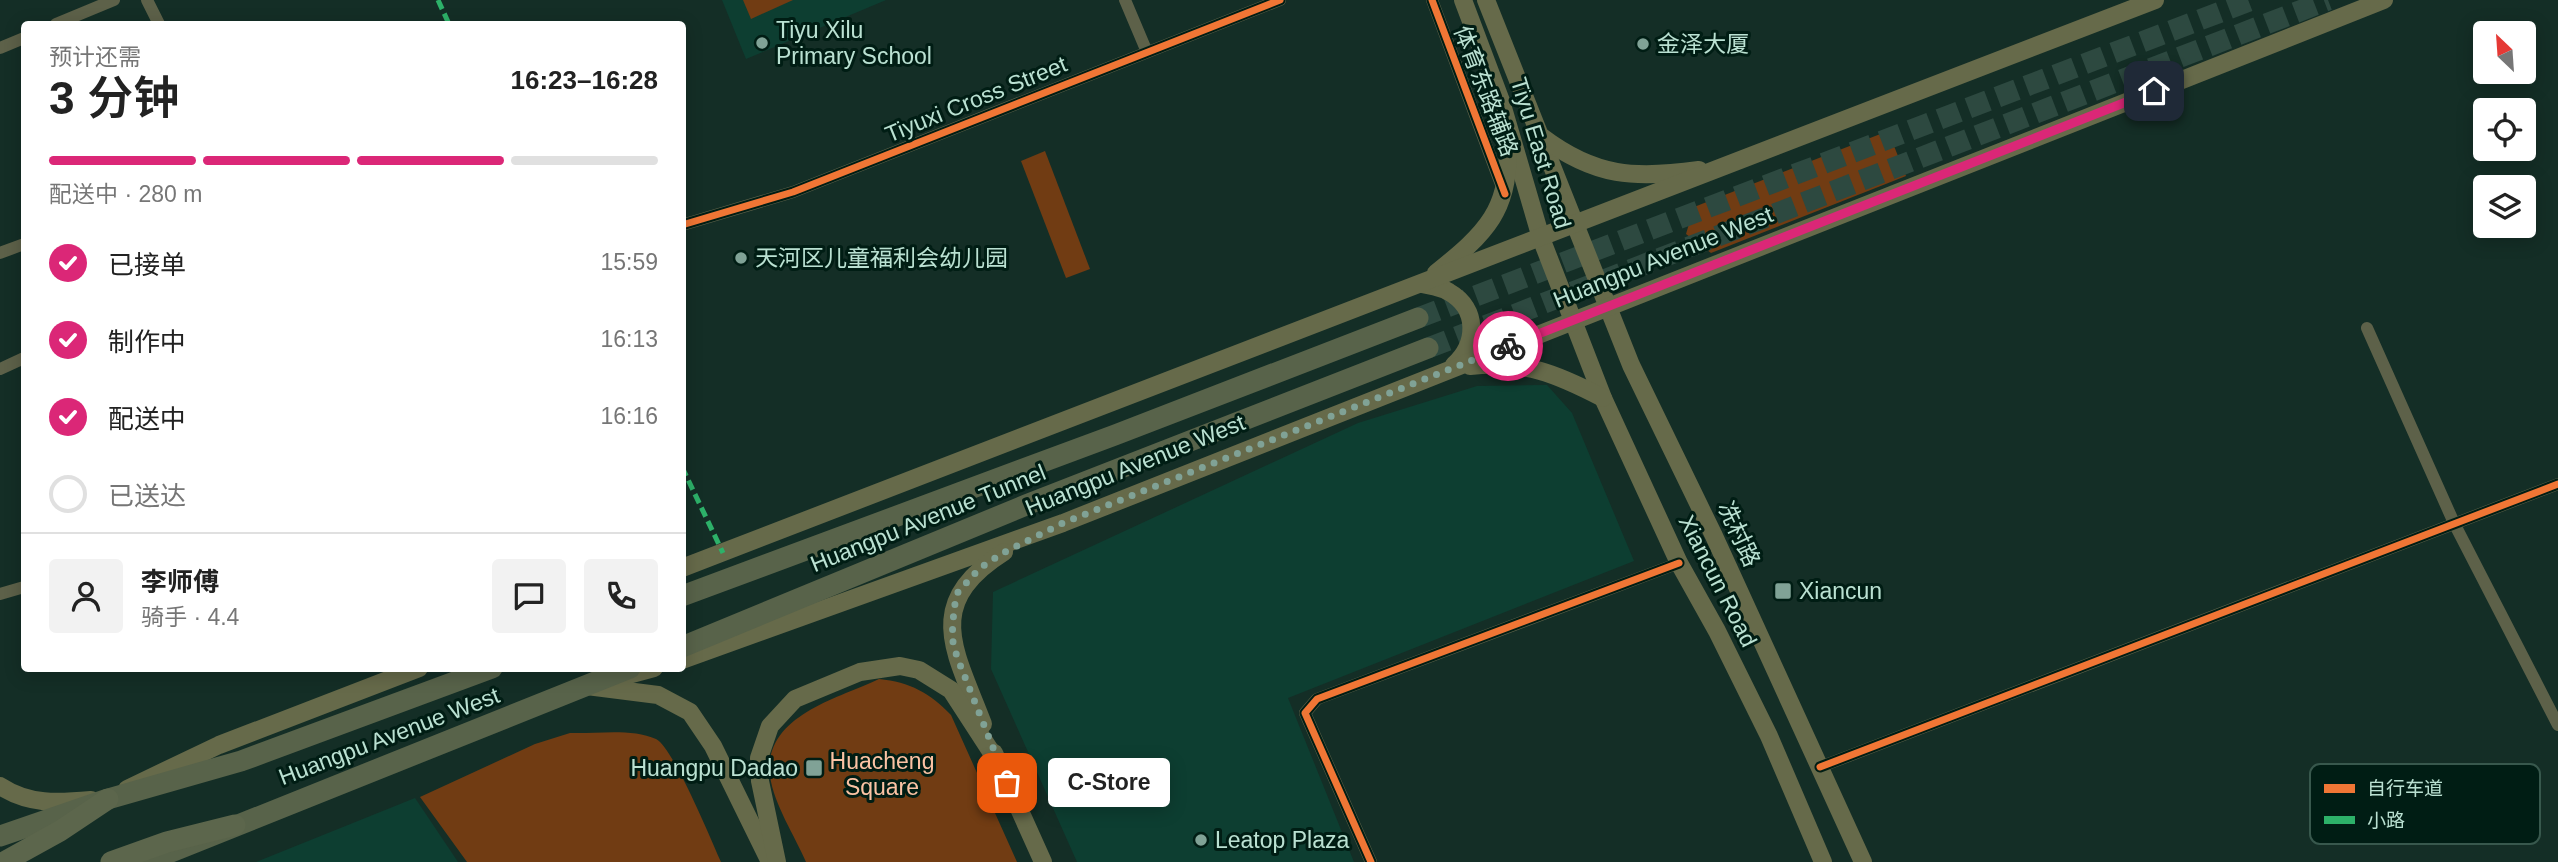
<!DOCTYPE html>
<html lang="zh">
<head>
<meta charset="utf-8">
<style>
  :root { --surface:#fff; --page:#f2f2f2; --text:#222; --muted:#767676; --line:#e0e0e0; --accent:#db2777 }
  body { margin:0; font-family:Helvetica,"Noto Sans SC",sans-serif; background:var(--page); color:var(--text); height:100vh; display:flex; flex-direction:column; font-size:26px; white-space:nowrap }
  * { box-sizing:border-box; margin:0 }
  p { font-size:23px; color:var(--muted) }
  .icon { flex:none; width:38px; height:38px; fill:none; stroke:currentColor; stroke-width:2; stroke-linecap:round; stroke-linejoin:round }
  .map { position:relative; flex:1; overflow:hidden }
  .details { position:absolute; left:21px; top:21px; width:665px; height:651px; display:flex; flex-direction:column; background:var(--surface); border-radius:7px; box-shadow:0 4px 18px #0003 }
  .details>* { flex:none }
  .needle { width:46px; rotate:335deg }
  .buttons { position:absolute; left:2473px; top:21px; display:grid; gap:14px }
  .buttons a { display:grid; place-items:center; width:63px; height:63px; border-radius:7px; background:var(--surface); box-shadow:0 4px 18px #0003; font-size:35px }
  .pin { position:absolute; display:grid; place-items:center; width:60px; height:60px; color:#fff; margin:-30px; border-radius:14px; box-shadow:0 4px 10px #0006 }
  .courier { position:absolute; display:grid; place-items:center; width:70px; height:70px; margin:-35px; border:5px solid #db2777; border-radius:50%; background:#fff; color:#222; box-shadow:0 2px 9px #0007 }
  .bubble { position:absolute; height:49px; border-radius:7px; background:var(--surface); box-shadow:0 4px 18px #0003; font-size:23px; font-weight:600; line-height:49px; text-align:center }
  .overview em { font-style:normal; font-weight:600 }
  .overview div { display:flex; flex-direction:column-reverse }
  .overview { display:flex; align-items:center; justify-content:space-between; height:119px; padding:0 28px }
  h1 { font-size:46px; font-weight:600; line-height:52px }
  .bar { display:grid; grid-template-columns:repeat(4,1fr); gap:10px 7px; align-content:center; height:84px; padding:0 28px }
  .bar i { height:9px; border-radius:5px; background:var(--line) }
  .bar .current { background:var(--accent) }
  .bar p { grid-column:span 4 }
  .line { display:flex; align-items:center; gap:18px; padding:0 28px; border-top:2px solid var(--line) }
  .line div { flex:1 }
  .round { display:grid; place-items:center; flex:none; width:74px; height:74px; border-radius:7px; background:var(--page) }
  ol { padding:0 28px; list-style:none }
  li { display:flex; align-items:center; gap:21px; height:77px }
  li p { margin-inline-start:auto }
  li .icon { padding:7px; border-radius:50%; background:var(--accent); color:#fff; stroke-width:4 }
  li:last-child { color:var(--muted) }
  li i { width:38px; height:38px; border:4px solid var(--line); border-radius:50% }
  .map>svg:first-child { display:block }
  .built { fill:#0d3e31 }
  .green { fill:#713c13 }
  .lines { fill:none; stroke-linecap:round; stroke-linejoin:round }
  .primary-tunnel { stroke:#2d4940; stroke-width:21; stroke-dasharray:21 10; stroke-linecap:butt }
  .minor { stroke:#5d6149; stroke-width:12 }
  .secondary { stroke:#666a4a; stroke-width:18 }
  .primary { stroke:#58634a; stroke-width:21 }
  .trunk { stroke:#5c664c; stroke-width:21 }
  .quiet { stroke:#2db169; stroke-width:5; stroke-dasharray:10 5; stroke-linecap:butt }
  .cycleway-casing { stroke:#001d14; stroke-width:11 }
  .cycleway { stroke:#f07635; stroke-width:7 }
  .done { stroke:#80a296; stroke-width:7; stroke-dasharray:0 12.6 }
  .route { stroke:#db2777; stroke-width:9 }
  .poi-dot { fill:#80a296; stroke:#001d14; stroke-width:2.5 }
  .labels { text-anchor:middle; stroke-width:6; stroke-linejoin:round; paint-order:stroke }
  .poi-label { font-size:23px; fill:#bae1d2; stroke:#001d14; text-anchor:start }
  .street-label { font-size:23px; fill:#bae1d2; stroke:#001d14 }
  .park-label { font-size:23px; fill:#fbc3a4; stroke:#001d14 }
  .key { fill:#001d14; stroke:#38584d; stroke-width:2 }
  .key-label { font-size:19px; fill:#bae1d2 }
</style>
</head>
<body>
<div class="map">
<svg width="2558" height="862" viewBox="0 0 2558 862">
  <rect width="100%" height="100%" fill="#142e26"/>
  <g class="built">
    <path d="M722,0H886L746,59Z"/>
    <path d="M1547,385L1572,413L1634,561L1288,698L1354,862H1077L991,669L993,592L1358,423L1477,386Z"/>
    <path d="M415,798L458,862H256Z"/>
  </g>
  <g class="green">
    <path d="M743,0H793L751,19Z"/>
    <path d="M1888,131L1906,176L1711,253L1686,234L1694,207Z"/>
    <path d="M1045,151L1090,269L1066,278L1021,161Z"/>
    <path d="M879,679C910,682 930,693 951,715L1017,862H806C795,836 774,805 770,776C763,716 837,699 879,679Z"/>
    <path d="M570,733C596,734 632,728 656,739C673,747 711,840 721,862H467L420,797L535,744Z"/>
  </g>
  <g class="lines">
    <g class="primary-tunnel">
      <path d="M1418,318L2252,0"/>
      <path d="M1428,348L2328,0"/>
    </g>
    <g class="minor">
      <path d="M147,0L159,24"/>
      <path d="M1125,0L1147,52"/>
      <path d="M1432,0L1503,190"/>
      <path d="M56,24L114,0"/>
      <path d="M0,48L24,38"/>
      <path d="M682,225L793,192L1280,0"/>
      <path d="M0,253L24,244"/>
      <path d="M2367,328L2454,523L2558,725"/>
      <path d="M0,369L24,358"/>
      <path d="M0,594L24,587"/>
      <path d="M1820,767L2558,484"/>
      <path d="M1371,862L1305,713L1317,699L1679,563"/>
    </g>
    <g class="secondary">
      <path d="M1463,0L1501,101L1541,238L1603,398L1679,563L1717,631L1769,736L1823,862"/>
      <path d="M1486,0L1631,365L1714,536L1863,862"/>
      <path d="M1542,137C1595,177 1635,179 1699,170"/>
      <path d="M1436,273C1485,234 1512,209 1507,143"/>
      <path d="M1422,284C1431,286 1441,287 1449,292C1479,309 1477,344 1454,365"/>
      <path d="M1470,366C1524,360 1557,374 1603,398"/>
      <path d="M682,568L2155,0"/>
      <path d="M682,660L1063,523L2384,0"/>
      <path d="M617,678L654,668"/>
      <path d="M587,686L658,695L690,712L713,746L770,862"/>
      <path d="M983,724C955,650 922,604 1004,552"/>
      <path d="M994,753L1043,862"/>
      <path d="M0,786C29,805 58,803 91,800"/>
      <path d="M127,789L219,745L419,668"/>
      <path d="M777,862L760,781L759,758L770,726L795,699L860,672L900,666L919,670L951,690L999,764"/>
    </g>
    <g class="primary">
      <path d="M682,596L1115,435L1418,318"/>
      <path d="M682,647L1026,505L1428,348"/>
      <path d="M0,836L108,799L241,761L492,668"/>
      <path d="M146,862L630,668"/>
    </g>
    <g class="trunk">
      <path d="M4,862L60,831L108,799"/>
      <path d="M111,862L167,842L235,825"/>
    </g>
    <g class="quiet">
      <path d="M438,0L449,24"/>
      <path d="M682,467L723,553"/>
    </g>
    <g class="cycleway-casing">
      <g id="cycleway">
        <path d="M1432,0L1505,194"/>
        <path d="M682,225L793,192L1280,0"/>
        <path d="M1820,767L2558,484"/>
        <path d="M1371,862L1305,713L1317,699L1679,563"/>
      </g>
    </g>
    <use href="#cycleway" class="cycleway"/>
  </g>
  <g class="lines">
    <path class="done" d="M1007,783L957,657L952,638L954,608L958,592L980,568L1003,553L1063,523L1508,346"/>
    <path class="route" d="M1508,346L2154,91"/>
  </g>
  <g class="poi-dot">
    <circle cx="762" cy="43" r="7"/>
    <circle cx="1643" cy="44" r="7"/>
    <circle cx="741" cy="258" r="7"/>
    <rect x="1774" y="582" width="18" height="18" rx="3.5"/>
    <rect x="805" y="759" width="18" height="18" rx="3.5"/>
    <circle cx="1201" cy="840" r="7"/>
  </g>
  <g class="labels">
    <g class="poi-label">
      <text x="776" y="38">Tiyu Xilu<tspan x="776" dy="26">Primary School</tspan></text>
      <text x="1657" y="52">金泽大厦</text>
      <text x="755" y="266">天河区儿童福利会幼儿园</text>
      <text x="1799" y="599">Xiancun</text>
      <text x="798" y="776" text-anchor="end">Huangpu Dadao</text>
      <text x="1215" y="848">Leatop Plaza</text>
    </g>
    <g class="street-label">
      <text transform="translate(1486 91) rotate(69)" y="8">体育东路辅路</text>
      <text transform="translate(976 99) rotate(-22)" y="8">Tiyuxi Cross Street</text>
      <text transform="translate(1541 153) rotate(73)" y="8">Tiyu East Road</text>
      <text transform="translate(1663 257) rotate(-22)" y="8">Huangpu Avenue West</text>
      <text transform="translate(1135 465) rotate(-22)" y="8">Huangpu Avenue West</text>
      <text transform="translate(928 518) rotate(-22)" y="8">Huangpu Avenue Tunnel</text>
      <text transform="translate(1739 534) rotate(65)" y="8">冼村路</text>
      <text transform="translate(1718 581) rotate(63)" y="8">Xiancun Road</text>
      <text transform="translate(389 736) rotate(-21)" y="8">Huangpu Avenue West</text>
    </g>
    <g class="park-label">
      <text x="882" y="769">Huacheng<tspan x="882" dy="26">Square</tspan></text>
    </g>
  </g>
  <rect x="2310" y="764" width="230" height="80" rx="10" class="key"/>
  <rect x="2324" y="784" width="31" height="9" fill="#f07635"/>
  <rect x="2324" y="816" width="31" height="8" fill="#2db169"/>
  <g class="key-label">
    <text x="2367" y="795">自行车道</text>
    <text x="2367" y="827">小路</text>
  </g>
</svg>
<div class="buttons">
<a><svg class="needle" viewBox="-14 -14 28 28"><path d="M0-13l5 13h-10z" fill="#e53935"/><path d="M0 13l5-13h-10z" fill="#767676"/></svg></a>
<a><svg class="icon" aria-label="locate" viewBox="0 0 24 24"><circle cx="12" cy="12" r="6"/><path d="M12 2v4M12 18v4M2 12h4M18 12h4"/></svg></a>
<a><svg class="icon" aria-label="layers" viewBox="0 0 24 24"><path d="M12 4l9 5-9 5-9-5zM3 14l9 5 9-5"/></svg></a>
</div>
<div class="pin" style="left:1007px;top:783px;background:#ea580c"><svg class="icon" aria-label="bag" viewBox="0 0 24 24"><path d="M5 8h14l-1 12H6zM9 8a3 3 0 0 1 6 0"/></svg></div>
<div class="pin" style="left:2154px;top:91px;background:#1f2937"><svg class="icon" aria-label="home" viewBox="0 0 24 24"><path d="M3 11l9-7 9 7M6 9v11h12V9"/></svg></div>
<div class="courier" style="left:1508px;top:346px"><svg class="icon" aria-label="bike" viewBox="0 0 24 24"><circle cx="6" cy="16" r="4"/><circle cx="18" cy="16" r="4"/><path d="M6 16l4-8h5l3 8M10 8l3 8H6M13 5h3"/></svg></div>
<div class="bubble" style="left:1048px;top:758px;width:122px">C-Store</div>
<section class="details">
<div class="overview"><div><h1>3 分钟</h1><p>预计还需</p></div><em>16:23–16:28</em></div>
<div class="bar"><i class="current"></i><i class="current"></i><i class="current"></i><i></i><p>配送中 · 280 m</p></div>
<ol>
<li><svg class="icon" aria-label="check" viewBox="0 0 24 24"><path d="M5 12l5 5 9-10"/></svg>已接单<p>15:59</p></li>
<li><svg class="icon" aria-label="check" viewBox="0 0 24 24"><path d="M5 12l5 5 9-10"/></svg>制作中<p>16:13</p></li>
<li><svg class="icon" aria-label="check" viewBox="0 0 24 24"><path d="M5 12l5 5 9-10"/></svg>配送中<p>16:16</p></li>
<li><i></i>已送达</li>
</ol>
<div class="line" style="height:126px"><a class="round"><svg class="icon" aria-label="person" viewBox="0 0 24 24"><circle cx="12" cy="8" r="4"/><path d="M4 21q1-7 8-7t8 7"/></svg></a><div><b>李师傅</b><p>骑手 · 4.4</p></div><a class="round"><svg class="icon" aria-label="chat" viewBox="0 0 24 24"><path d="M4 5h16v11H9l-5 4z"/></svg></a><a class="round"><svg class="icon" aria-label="phone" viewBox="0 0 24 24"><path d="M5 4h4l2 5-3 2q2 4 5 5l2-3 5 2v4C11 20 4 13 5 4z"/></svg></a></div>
</section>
</div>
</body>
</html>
